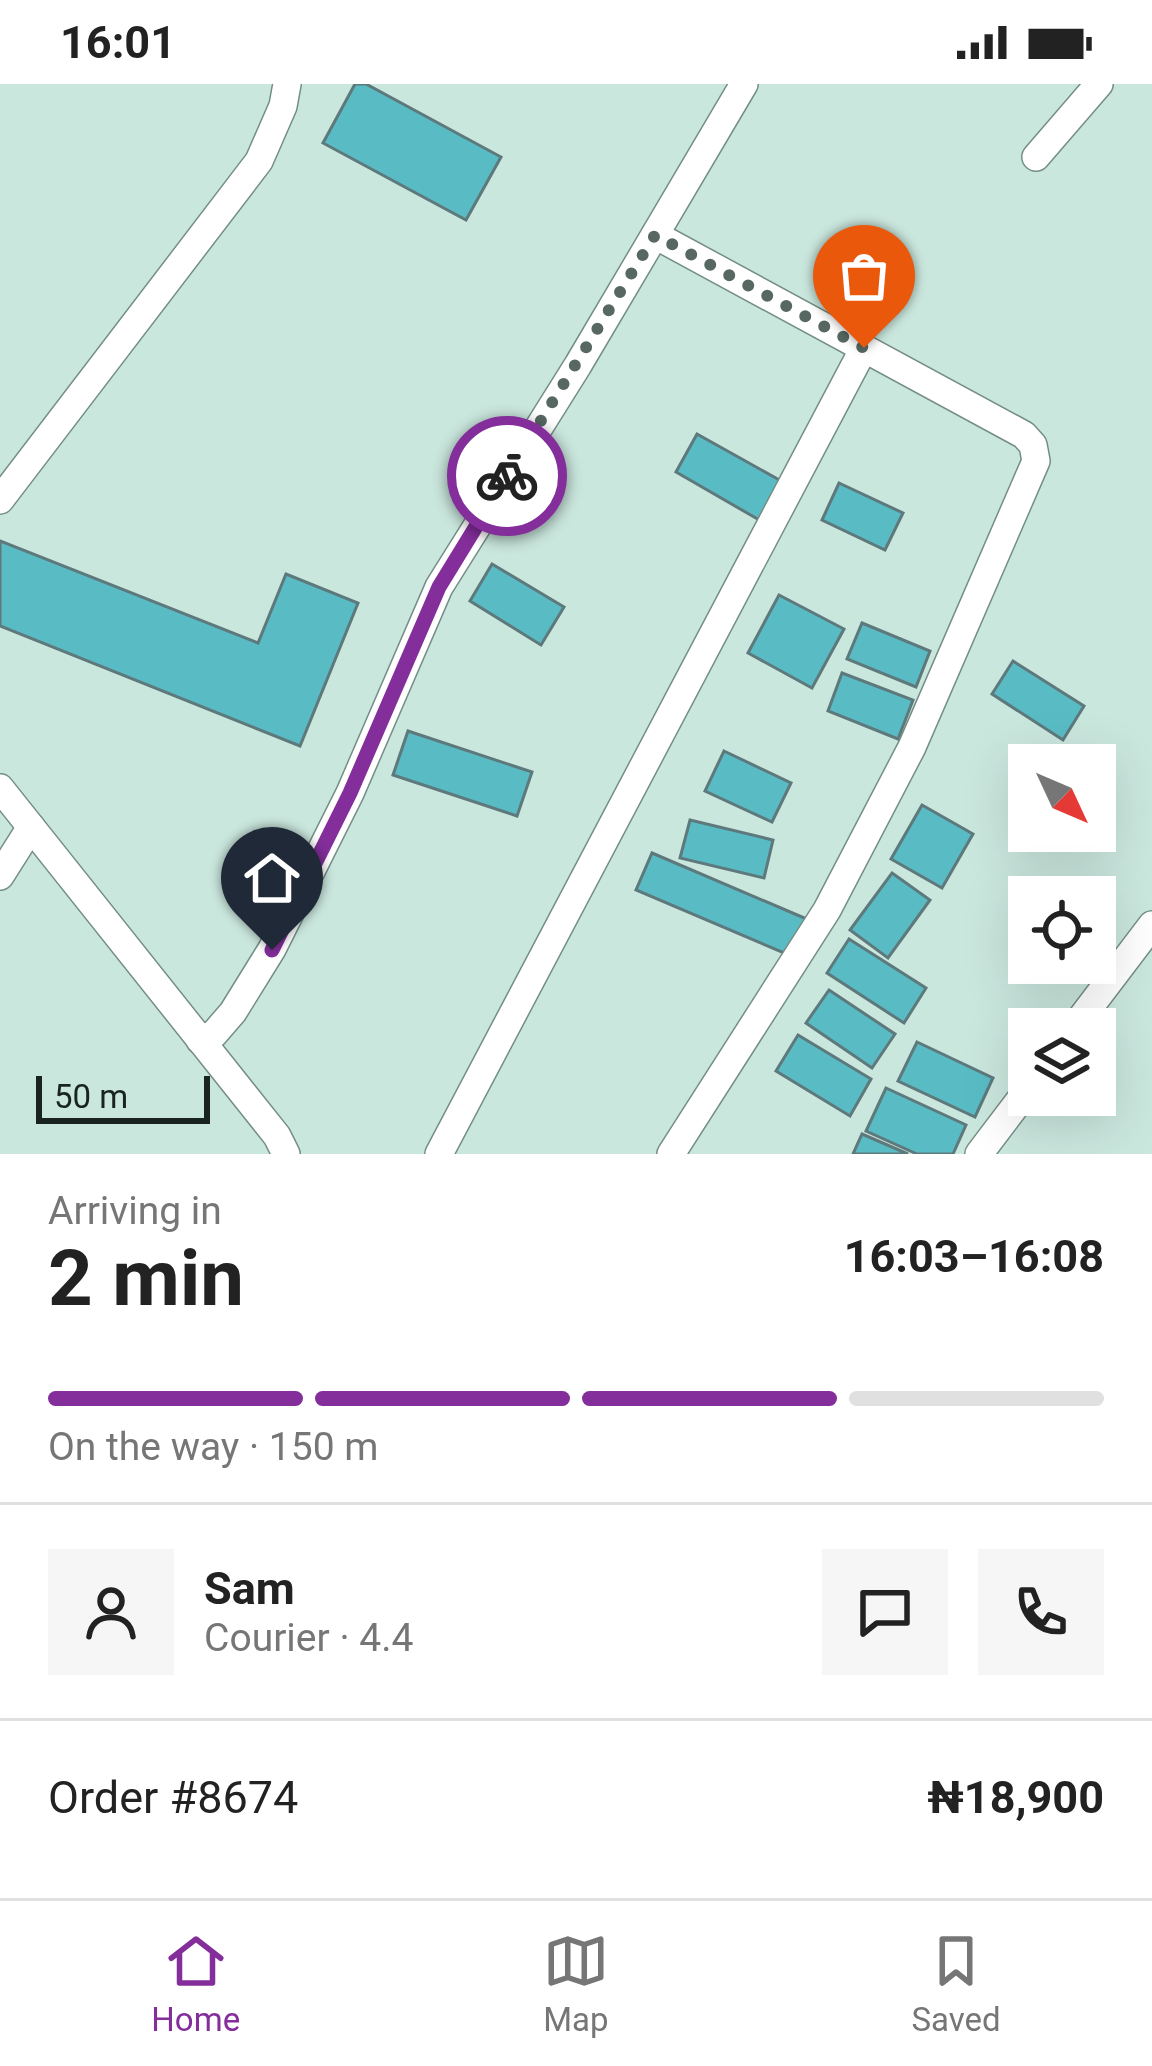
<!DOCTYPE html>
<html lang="en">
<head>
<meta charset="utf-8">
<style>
  :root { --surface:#fff; --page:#f6f6f6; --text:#222; --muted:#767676; --line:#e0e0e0; --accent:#842e9b }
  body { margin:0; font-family:Roboto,sans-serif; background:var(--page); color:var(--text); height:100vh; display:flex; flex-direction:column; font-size:45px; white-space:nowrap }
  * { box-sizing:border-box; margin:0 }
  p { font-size:39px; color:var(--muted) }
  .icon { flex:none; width:66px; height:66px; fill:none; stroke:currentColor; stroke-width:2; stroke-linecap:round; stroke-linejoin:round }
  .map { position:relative; height:1070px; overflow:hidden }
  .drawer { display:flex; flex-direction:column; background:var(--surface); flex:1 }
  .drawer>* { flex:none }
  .needle { width:78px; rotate:134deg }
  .buttons { position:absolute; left:1008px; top:660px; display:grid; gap:24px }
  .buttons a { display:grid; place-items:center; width:108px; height:108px; border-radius:0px; background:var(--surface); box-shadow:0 12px 48px #0002; font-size:60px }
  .scale { position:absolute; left:36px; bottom:30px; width:174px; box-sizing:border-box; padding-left:12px; border:6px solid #192420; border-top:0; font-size:33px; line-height:42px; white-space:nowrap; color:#192420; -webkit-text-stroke:9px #cae7de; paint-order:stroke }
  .pin { position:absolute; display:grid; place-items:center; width:102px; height:102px; color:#fff; margin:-123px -51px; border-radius:50% 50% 50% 0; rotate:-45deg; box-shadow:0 0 12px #0007 }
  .pin .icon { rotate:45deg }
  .courier { position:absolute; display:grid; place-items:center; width:120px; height:120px; margin:-60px; border:9px solid #842e9b; border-radius:50%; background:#fff; color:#222; box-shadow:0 3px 15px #0007 }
  .headline em { font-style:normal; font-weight:700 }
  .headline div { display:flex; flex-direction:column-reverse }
  .headline { display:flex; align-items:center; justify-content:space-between; height:204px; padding:0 48px }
  h1 { font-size:78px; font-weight:700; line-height:90px }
  .bar { display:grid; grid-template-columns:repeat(4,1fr); gap:18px 12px; align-content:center; height:144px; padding:0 48px }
  .bar i { height:15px; border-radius:9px; background:var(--line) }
  .bar .on { background:var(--accent) }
  .bar p { grid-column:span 4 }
  .line { display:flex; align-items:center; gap:30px; padding:0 48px; border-top:3px solid var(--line) }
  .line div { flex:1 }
  .round { display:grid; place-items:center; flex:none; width:126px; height:126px; border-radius:0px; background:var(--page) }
  .status { display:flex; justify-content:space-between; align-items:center; height:84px; padding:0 60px; background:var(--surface); direction:ltr }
  .status svg { height:33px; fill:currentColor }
  .tab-bar { display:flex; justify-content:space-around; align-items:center; height:168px; border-top:3px solid var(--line); background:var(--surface); font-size:33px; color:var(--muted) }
  .tab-bar a { display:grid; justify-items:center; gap:6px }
  .tab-bar .on { color:var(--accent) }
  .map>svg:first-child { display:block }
  .building { fill:#59bcc5; stroke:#5e797c; stroke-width:3 }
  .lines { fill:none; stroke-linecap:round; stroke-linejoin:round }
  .minor-casing { stroke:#748e86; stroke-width:30 }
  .minor { stroke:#fff; stroke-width:27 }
  .done { stroke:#576862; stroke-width:12; stroke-dasharray:0 21.6 }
  .route { stroke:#842e9b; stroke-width:15 }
</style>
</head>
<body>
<div class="status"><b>16:01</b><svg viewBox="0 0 49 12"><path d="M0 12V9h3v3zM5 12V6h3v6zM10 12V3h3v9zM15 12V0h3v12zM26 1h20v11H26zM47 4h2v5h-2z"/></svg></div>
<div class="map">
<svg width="1152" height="1070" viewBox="0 0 1152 1070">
  <rect width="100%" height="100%" fill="#cae7de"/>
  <g class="building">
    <path d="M355,0H366L501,73L466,136L323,59Z"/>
    <path d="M697,350L783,398L761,437L676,388Z"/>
    <path d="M839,399L903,429L885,466L822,436Z"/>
    <path d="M0,457L258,559L286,490L358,519L300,662L0,542Z"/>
    <path d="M492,480L564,523L541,561L470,517Z"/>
    <path d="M779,511L844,545L812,604L748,569Z"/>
    <path d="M862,539L930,567L916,603L847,575Z"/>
    <path d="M1013,577L1084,622L1063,656L992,610Z"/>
    <path d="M842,589L913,616L898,655L828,627Z"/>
    <path d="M408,647L532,688L517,732L393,691Z"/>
    <path d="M724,667L791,699L772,738L705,707Z"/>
    <path d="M922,721L973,750L942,804L891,775Z"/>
    <path d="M690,736L773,756L764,794L680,774Z"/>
    <path d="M652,769L809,836L784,869L636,806Z"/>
    <path d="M892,789L930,816L888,874L850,846Z"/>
    <path d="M849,855L926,904L904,939L827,889Z"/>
    <path d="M829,906L895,950L872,984L806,939Z"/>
    <path d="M798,951L871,995L850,1032L776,987Z"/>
    <path d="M917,958L993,994L975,1033L898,997Z"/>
    <path d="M886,1004L966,1041L953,1070H917L866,1047Z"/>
    <path d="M862,1050L908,1070H853Z"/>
  </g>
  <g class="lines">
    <g class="minor-casing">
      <g id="minor">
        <path d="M1036,73L1099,0"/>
        <path d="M655,151L1024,351L1033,361L1036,377L912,663L827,826L671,1070"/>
        <path d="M0,416L259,77L283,22L287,0"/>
        <path d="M0,704L277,1052L286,1070"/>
        <path d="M0,792L31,743"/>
        <path d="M1073,945L1152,841"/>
        <path d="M200,956L214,950L233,928L272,865L350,709L439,503L578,281L744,0"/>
        <path d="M439,1070L864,264"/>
        <path d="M979,1070L1029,1004"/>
      </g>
    </g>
    <use href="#minor" class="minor"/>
  </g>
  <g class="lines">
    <path class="done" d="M507,392L655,151L864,264"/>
    <path class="route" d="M272,866L350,709L439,503L507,392"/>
  </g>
</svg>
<div class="buttons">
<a><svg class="needle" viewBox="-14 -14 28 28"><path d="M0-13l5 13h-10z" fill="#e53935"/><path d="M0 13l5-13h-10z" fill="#767676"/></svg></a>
<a><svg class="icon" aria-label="locate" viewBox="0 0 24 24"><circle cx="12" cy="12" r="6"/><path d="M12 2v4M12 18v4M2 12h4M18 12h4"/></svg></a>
<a><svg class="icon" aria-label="layers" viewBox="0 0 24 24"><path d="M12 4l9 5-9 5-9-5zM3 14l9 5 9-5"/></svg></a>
</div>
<div class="scale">50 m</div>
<div class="pin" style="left:864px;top:264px;background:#ea580c"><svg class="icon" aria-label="bag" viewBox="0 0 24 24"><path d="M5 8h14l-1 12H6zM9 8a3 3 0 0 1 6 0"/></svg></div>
<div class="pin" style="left:272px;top:866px;background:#1f2937"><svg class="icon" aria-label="home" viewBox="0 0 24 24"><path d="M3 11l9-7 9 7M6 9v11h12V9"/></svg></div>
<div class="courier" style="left:507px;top:392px"><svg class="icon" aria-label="bike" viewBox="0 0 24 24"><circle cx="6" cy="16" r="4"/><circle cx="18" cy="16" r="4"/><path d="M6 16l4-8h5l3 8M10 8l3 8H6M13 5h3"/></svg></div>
</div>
<section class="drawer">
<div class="headline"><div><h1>2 min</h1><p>Arriving in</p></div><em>16:03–16:08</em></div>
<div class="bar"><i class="on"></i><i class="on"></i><i class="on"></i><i></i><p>On the way · 150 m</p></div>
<div class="line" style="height:216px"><a class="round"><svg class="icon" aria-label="person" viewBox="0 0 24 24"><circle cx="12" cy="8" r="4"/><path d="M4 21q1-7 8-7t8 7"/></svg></a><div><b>Sam</b><p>Courier · 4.4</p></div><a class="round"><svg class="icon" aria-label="chat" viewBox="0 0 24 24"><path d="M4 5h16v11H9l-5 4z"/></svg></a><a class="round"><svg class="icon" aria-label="phone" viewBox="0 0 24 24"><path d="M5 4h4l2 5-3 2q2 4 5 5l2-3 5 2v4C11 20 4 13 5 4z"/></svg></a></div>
<div class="line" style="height:156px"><div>Order #8674</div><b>₦18,900</b></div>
</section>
<nav class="tab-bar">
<a class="on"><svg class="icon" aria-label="home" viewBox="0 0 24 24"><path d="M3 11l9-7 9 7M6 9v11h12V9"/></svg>Home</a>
<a><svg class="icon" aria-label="map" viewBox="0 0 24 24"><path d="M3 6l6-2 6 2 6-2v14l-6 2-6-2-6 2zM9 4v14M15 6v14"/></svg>Map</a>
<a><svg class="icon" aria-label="saved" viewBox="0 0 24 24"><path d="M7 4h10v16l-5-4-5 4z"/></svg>Saved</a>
</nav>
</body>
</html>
